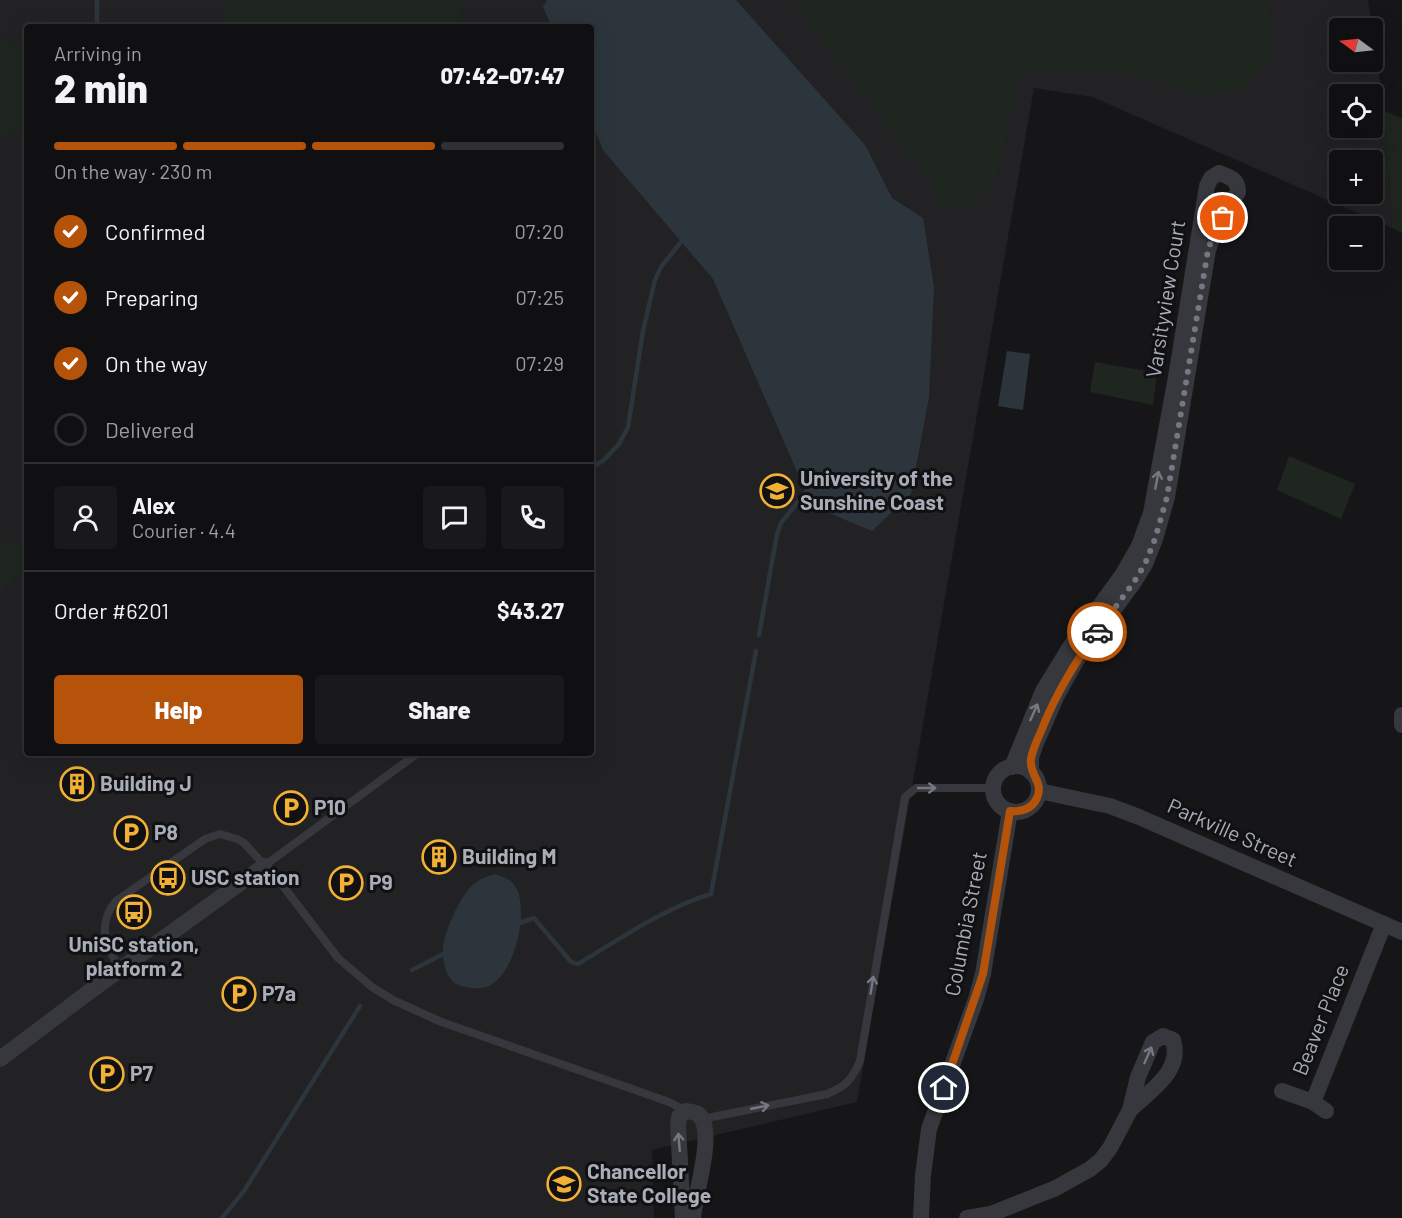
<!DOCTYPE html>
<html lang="en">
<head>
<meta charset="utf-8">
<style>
  :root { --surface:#101012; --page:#19191b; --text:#f1f3f6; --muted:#9c9d9f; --line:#303032; --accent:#b45309 }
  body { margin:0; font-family:Barlow,sans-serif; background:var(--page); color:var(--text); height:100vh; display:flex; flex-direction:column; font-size:22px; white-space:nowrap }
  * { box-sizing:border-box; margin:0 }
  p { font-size:20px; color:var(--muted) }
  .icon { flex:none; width:33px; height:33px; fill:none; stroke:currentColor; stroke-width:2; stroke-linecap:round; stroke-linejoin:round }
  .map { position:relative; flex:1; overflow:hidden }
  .sheet { position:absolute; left:24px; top:24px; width:570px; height:732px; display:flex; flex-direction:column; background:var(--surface); border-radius:6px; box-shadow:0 6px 24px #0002,0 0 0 2px var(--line) }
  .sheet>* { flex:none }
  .needle { width:39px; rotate:285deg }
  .buttons { position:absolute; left:1329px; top:18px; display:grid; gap:12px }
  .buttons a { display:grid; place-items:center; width:54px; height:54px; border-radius:6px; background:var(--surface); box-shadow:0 6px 24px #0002,0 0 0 2px var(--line); font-size:30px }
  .pin { position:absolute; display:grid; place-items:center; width:51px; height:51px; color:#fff; margin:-26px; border:3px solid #fff; border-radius:50%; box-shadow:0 2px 6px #0007 }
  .courier { position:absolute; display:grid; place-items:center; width:60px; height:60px; margin:-30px; border:4px solid #b45309; border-radius:50%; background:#fff; color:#222; box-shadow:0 2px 8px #0007 }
  .summary em { font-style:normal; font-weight:800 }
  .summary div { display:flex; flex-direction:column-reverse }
  .summary { display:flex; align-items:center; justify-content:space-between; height:102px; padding:0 30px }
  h1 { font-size:39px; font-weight:800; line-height:45px }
  .bar { display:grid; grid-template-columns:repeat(4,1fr); gap:9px 6px; align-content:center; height:72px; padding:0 30px }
  .bar i { height:8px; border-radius:4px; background:var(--line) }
  .bar .active { background:var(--accent) }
  .bar p { grid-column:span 4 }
  .line { display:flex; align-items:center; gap:15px; padding:0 30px; border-top:2px solid var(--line) }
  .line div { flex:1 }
  .round { display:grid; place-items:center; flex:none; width:63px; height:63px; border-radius:6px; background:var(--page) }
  ol { padding:0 30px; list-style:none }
  li { display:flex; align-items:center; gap:18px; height:66px }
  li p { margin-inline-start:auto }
  li .icon { padding:6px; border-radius:50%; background:var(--accent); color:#fff; stroke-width:4 }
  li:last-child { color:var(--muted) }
  li i { width:33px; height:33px; border:3px solid var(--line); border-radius:50% }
  .primary-button { display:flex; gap:12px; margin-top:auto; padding:12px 30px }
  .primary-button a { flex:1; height:69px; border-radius:6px; background:var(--accent); color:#fff; font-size:24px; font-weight:800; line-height:69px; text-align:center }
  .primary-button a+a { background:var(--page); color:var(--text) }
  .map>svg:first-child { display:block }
  .built { fill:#222225; fill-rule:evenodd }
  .green { fill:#1e261f }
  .water { fill:#2c353c }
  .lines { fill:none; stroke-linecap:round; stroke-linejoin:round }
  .stream { stroke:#2c353c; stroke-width:4.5 }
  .service { stroke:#37383d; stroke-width:8 }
  .minor { stroke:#37383d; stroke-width:16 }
  .oneway { stroke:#757881 }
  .done { stroke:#757880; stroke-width:6; stroke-dasharray:0 10.8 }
  .route { stroke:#b45309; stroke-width:8 }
  .labels { text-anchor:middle; stroke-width:6; stroke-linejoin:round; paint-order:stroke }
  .street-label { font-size:21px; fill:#a8adb8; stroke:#111113 }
  .poi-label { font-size:21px; font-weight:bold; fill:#a8adb8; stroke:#111113; text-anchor:start }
</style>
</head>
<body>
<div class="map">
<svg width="1402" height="1218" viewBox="0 0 1402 1218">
  <rect width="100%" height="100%" fill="#161618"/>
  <path class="built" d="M0,0H1368L1372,28H1340V62H1372L1373,31L1384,111L1392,228L1092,97L1034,88L857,1102L652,1150L654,1218H0ZM27,27H591V753H27ZM1340,94H1372V128H1340ZM1340,160H1372V194H1340Z"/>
  <g class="green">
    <path d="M225,0H463L458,27H230L220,25Z"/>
    <path d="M792,0H1266L1269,13V62L1239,92L1194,94L1136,75L1082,68L1021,70L995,179L970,210L942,206L932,183Z"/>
    <path d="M0,40L27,44V137L0,133Z"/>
    <path d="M1384,111L1402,118V233L1392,228Z"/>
    <path d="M1095,362L1157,373L1153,405L1090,392Z"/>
    <path d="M1289,456L1355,484L1341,519L1277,490Z"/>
    <path d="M13,539L27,557V571L0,591V548Z"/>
  </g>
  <g class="water">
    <path d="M547,0H736L865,145L892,198L923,218L934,287L929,397L911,494L872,531L812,506L713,279L603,150L591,121V27H552L543,7Z"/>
    <path d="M1007,351L1030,354L1023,410L998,406Z"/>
    <path d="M496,874C503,877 511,879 515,886C530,909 515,974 489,986C482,989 474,989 466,987C458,986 452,983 448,975C445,968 442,957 443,948C444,932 461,893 475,883C481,878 488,876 496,874Z"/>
  </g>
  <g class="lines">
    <g class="stream">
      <path d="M97,0V27"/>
      <path d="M591,468L604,460L619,444L628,427L643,331L655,280L661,267L685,237"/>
      <path d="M759,635L777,534L781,523L809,488"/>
      <path d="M516,924L534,918L571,962L578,964C618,940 666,907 711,894L756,651"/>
      <path d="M412,970L447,952"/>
      <path d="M222,1218L244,1191L360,1006"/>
    </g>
    <g class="service">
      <path d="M264,866L418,753"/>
      <path d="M121,969C105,948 97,923 116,901L205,839L220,834L237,839L244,843L280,882L338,958L372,987L393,1000L439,1021L669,1102L686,1111"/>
      <path d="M702,1119L827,1094C846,1086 852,1080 860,1061L905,797L916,788H993"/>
    </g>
    <g class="minor">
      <path d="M1402,715V725"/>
      <circle cx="1016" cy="789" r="23"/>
      <path d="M1012,767L1043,691L1070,647L1123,574L1139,546L1151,513L1177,371L1207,186L1211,178L1219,173C1230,177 1238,179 1238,192L1215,230L1208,250L1167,497L1155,539L1145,564L1134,582L1076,661L1057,695L1036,743L1031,757V772"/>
      <path d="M1039,791L1110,806L1139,817L1402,932"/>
      <path d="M0,1059L93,989L264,866"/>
      <path d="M1282,1091L1313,1102L1384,924"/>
      <path d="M1313,1102L1326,1111"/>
      <path d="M683,1218L678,1125L679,1117L686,1111C692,1112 699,1112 702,1119C713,1140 695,1194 693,1218"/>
      <path d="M921,1218L923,1175L929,1129L976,999L983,974L1010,811"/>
      <path d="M967,1218L991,1214L1056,1188L1090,1169L1101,1160L1110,1148L1130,1110L1138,1077L1153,1042L1163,1036L1173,1040C1183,1072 1149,1091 1130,1110"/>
    </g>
  </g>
  <defs><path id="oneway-shaft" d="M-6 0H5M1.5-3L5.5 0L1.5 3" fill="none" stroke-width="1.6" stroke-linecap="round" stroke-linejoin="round" transform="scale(1.5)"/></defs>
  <g class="oneway">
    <use href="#oneway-shaft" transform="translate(1157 480) rotate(-79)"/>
    <use href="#oneway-shaft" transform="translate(1034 712) rotate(-66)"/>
    <use href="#oneway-shaft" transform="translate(927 788)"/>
    <use href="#oneway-shaft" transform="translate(872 985) rotate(-81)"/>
    <use href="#oneway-shaft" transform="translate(1148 1055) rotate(-66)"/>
    <use href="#oneway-shaft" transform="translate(760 1107) rotate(-11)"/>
    <use href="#oneway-shaft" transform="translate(679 1142) rotate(-95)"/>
  </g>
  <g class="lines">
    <path class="done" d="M1097,632L1134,582L1145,564L1155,539L1167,497L1208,250L1215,230L1223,218"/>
    <path class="route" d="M944,1088L983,974L1010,811C1021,812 1032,809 1037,798C1044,781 1029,776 1031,759C1033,747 1040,735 1044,724C1058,690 1076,661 1097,632"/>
  </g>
  <defs>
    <g id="university-ring" transform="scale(1.725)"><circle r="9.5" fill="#111113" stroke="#f2b134" stroke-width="1.5"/><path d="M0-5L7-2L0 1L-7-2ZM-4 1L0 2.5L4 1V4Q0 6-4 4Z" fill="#f2b134"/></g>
    <g id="building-ring" transform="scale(1.725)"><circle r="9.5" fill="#111113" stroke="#f2b134" stroke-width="1.5"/><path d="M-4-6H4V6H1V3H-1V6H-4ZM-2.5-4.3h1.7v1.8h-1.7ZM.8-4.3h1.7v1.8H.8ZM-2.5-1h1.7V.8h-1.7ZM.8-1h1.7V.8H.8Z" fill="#f2b134"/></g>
    <g id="parking-ring" transform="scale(1.725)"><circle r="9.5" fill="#111113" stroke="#f2b134" stroke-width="1.5"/><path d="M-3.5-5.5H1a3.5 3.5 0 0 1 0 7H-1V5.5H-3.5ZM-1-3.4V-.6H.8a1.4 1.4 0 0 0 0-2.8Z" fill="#f2b134"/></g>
    <g id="bus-ring" transform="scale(1.725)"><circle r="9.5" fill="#111113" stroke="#f2b134" stroke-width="1.5"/><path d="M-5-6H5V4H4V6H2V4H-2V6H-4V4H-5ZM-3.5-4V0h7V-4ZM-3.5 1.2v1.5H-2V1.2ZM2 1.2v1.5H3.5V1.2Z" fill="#f2b134"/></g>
    <g id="school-ring" transform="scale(1.725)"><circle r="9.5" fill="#111113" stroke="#f2b134" stroke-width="1.5"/><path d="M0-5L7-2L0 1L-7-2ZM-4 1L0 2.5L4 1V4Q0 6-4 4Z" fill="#f2b134"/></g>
  </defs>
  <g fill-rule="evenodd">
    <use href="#university-ring" x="777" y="491"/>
    <use href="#building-ring" x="77" y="784"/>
    <use href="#parking-ring" x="291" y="808"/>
    <use href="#parking-ring" x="131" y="833"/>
    <use href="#building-ring" x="439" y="857"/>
    <use href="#bus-ring" x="168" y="878"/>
    <use href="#parking-ring" x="346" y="883"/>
    <use href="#bus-ring" x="134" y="912"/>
    <use href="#parking-ring" x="239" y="994"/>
    <use href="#parking-ring" x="107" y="1074"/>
    <use href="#school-ring" x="564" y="1184"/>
  </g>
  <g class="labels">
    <g class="street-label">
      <text transform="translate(1166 299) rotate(-81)" y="7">Varsityview Court</text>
      <text transform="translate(1232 833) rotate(24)" y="7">Parkville Street</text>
      <text transform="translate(966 924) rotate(-79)" y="7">Columbia Street</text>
      <text transform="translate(1321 1020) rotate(-68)" y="7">Beaver Place</text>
    </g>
    <g class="poi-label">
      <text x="800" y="486">University of the<tspan x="800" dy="24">Sunshine Coast</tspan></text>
      <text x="100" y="791">Building J</text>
      <text x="314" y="815">P10</text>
      <text x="154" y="840">P8</text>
      <text x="462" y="864">Building M</text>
      <text x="191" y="885">USC station</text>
      <text x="369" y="890">P9</text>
      <text x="134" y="952" text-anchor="middle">UniSC station,<tspan x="134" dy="24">platform 2</tspan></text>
      <text x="262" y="1001">P7a</text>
      <text x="130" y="1081">P7</text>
      <text x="587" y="1179">Chancellor<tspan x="587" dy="24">State College</tspan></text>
    </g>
  </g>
</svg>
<div class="buttons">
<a><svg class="needle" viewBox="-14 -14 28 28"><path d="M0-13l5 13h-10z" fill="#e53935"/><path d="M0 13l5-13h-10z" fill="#9c9d9f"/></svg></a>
<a><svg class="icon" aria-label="locate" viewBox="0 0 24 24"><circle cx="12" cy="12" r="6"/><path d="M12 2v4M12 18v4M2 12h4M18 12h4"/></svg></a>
<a>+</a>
<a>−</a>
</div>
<div class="pin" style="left:1223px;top:218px;background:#ea580c"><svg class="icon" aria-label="bag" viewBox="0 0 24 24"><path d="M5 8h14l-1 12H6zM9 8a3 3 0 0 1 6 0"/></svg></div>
<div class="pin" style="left:944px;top:1088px;background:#1f2937"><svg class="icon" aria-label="home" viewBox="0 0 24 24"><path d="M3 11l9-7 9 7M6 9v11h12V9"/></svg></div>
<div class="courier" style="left:1097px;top:632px"><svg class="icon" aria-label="car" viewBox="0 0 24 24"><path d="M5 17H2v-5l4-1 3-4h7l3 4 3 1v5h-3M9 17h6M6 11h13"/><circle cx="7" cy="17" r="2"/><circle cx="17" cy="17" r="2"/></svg></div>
<section class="sheet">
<div class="summary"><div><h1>2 min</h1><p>Arriving in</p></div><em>07:42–07:47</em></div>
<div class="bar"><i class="active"></i><i class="active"></i><i class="active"></i><i></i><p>On the way · 230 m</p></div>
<ol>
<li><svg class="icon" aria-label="check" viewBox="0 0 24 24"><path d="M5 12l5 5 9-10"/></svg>Confirmed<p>07:20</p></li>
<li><svg class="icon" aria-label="check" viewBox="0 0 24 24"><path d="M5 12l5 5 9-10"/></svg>Preparing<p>07:25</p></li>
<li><svg class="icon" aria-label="check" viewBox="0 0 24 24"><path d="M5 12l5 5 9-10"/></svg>On the way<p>07:29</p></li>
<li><i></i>Delivered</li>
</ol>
<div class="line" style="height:108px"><a class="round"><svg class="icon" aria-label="person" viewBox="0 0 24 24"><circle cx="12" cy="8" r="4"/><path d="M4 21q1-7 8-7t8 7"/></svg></a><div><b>Alex</b><p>Courier · 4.4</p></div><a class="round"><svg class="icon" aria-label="chat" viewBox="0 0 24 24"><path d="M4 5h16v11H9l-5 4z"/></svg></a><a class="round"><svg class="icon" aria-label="phone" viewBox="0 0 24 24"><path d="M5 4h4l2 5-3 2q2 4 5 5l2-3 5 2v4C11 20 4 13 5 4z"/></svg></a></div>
<div class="line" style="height:78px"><div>Order #6201</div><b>$43.27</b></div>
<div class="primary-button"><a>Help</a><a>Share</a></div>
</section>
</div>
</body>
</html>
